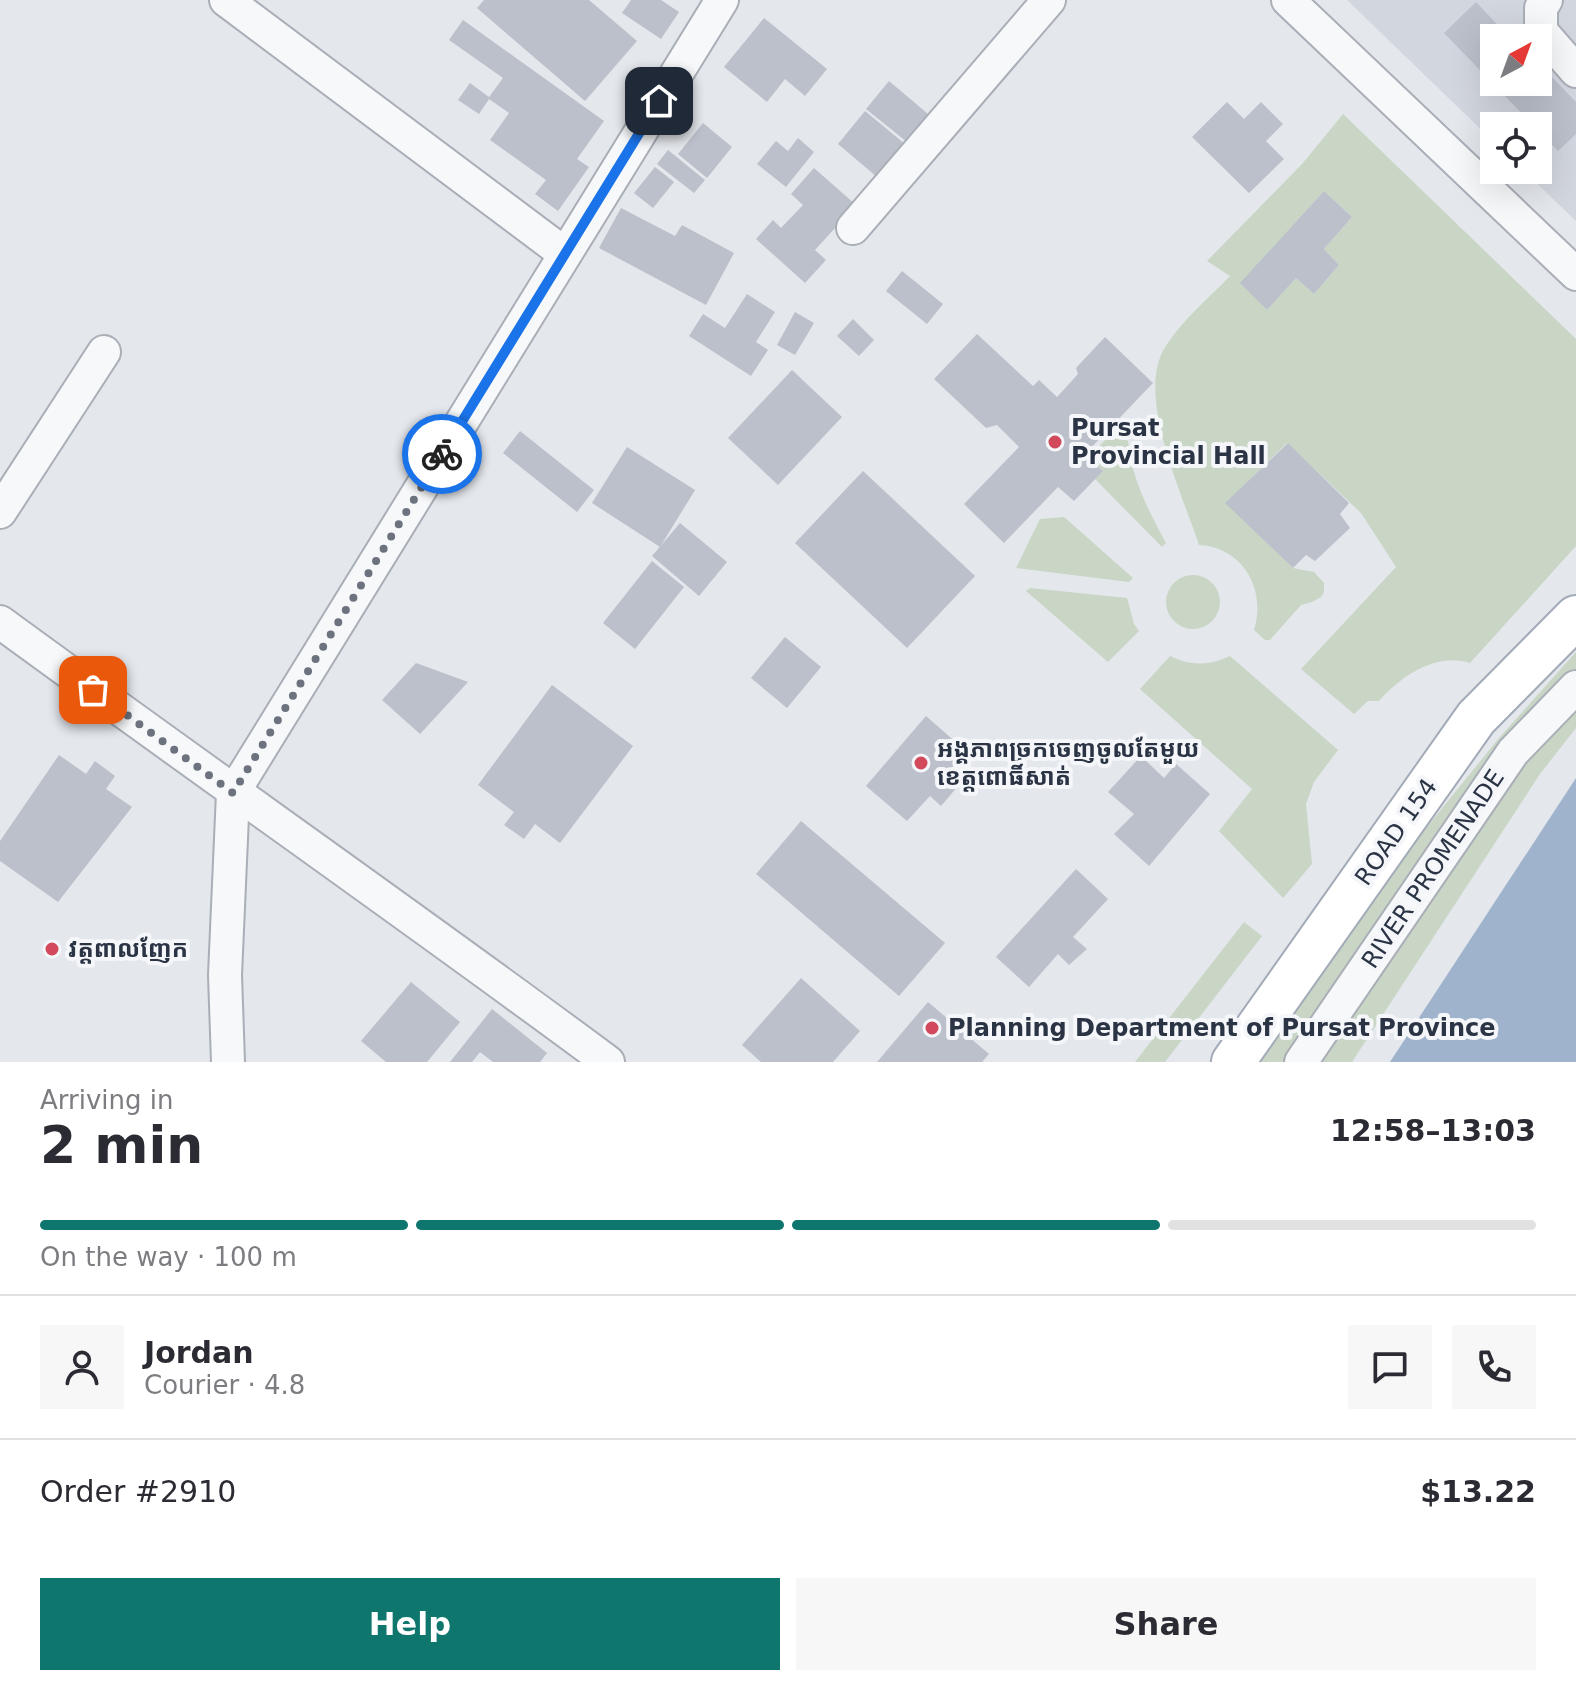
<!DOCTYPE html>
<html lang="en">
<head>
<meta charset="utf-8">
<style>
  :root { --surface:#fff; --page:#f7f7f7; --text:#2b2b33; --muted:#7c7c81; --line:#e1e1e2; --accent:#0f766e }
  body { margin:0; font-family:"DejaVu Sans","Noto Sans Khmer",sans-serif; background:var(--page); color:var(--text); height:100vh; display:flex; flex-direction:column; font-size:30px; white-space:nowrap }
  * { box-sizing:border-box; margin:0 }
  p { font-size:26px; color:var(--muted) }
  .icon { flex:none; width:44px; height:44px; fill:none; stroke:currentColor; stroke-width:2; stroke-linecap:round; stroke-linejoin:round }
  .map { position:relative; height:1062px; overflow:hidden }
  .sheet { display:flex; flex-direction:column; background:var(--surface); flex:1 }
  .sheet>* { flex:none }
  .needle { width:52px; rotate:41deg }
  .tools { position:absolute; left:1480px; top:24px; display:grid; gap:16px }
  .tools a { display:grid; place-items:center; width:72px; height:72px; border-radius:0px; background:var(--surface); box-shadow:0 8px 32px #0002; font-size:40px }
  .pin { position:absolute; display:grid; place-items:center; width:68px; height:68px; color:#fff; margin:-34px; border-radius:16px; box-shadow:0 4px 12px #0006 }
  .courier { position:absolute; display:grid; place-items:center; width:80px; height:80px; margin:-40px; border:6px solid #1a73e8; border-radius:50%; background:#fff; color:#222; box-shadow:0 2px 10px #0007 }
  .overview em { font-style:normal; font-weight:800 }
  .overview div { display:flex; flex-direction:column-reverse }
  .overview { display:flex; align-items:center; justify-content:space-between; height:136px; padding:0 40px }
  h1 { font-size:52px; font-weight:800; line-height:60px }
  .bar { display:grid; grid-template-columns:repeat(4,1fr); gap:12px 8px; align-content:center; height:96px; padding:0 40px }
  .bar i { height:10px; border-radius:6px; background:var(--line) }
  .bar .selected { background:var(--accent) }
  .bar p { grid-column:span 4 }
  .line { display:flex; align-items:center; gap:20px; padding:0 40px; border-top:2px solid var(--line) }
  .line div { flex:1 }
  .round { display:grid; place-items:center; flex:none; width:84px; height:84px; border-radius:0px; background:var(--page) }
  .action { display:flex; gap:16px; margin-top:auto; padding:16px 40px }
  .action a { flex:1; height:92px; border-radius:0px; background:var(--accent); color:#fff; font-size:32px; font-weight:800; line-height:92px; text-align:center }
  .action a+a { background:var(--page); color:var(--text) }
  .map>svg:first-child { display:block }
  .built { fill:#d2d6de; fill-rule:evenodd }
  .green { fill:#c9d6c5; fill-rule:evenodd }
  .water { fill:#9fb4cc }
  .building { fill:#bbc0ca }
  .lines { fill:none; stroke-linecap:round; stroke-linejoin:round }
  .minor-casing { stroke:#a9aeb7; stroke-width:36 }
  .major-casing { stroke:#a3abb8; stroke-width:46 }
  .minor { stroke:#f7f8fa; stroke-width:32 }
  .major { stroke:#fff; stroke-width:42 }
  .done { stroke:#6c737f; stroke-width:8; stroke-dasharray:0 14.4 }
  .route { stroke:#1a73e8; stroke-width:10 }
  .poi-dot { fill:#d1495b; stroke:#f4f6f9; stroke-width:3 }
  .labels { text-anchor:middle; stroke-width:8; stroke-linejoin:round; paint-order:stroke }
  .poi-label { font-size:24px; font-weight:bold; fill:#2b3445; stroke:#f4f6f9; text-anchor:start }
  .street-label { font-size:24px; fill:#2b3445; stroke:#f4f6f9 }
</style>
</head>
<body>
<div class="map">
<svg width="1576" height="1062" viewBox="0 0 1576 1062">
  <rect width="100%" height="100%" fill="#e4e7ec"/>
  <path class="built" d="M1347,0H1576V221L1523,170H1538V126H1494V142ZM1494,38H1538V82H1494Z"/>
  <g class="green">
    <path d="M1343,114L1576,339V546L1470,663C1436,652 1400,677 1379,701H1368L1354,714L1301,669L1396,567L1361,513L1287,443L1226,503L1293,568L1314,572L1324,583V592L1321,597L1312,602L1301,605L1270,640H1265L1254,630C1267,589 1242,547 1199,545C1183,495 1136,397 1164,349C1180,322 1208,299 1230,276L1207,261L1303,163ZM1324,191L1352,217L1324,249L1339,265L1314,294L1296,278L1267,310L1241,283Z"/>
    <path d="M1112,433L1128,441C1131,477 1149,512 1166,543L1162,547L1095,479L1103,471L1089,457Z"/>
    <path d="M1064,517L1133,578L1129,582L1016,568L1040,519Z"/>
    <circle cx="1193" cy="602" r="27"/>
    <path d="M1030,588L1127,598L1134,624L1139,631L1108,662L1026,591Z"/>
    <path d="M1576,652V728L1540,774L1352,1062H1259L1401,859L1499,738Z"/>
    <path d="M1170,656C1190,666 1209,666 1230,656L1338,750L1314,782L1306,804L1312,864L1283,898L1219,831L1252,789L1140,689Z"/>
    <path d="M1244,922L1262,936L1165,1062H1135Z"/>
  </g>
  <path class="water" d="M1576,778V1062H1390Z"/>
  <g class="building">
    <path d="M484,0H589L637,41L585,101L477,8Z"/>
    <path d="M631,0H661L679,12L661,39L622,13Z"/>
    <path d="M1476,2L1510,38H1494V82H1538V40L1556,59L1545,70L1576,102V134L1558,151L1538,130V126H1534L1444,33Z"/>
    <path d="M764,18L827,69L805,96L785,79L767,102L724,67Z"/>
    <path d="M463,20L604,121L577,159L589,167L558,211L535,194L546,180L490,140L509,113L489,99L479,114L458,100L470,83L489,97L503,78L449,40Z"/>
    <path d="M889,81L934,119L912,146L866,109Z"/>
    <path d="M1227,102L1244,119L1261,102L1283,124L1266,141L1284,159L1249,193L1192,137Z"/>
    <path d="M865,111L911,149L883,182L838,144Z"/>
    <path d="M703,123L732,147L707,178L678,154Z"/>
    <path d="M798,138L814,152L786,187L757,164L776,141L788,151Z"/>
    <path d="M668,150L705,180L694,193L657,164Z"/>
    <path d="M655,167L674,182L653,208L634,193Z"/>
    <path d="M814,168L856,205L815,250L826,260L805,283L756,239L773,220L781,228L803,205L791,194Z"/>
    <path d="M1324,191L1352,217L1324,249L1339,265L1314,294L1296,278L1267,310L1240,283Z"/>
    <path d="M621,208L675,236L682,225L734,253L706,305L599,248Z"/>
    <path d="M902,271L943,304L927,324L886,291Z"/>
    <path d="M747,294L775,312L756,342L768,350L751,376L689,336L703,314L725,328Z"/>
    <path d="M795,312L814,323L795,355L777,345Z"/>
    <path d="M853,319L874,340L859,356L837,336Z"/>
    <path d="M977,334L1033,386L1039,380L1057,397L1078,374L1076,368L1105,337L1153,383L1085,454L1103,471L1074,501L1058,487L1004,543L964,504L1019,447L997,425L986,428L934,379Z"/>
    <path d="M792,370L842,417L778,485L728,438Z"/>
    <path d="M520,431L594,490L577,512L503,453Z"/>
    <path d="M1288,443L1349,503L1340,514L1350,528L1315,561L1306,555L1293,568L1225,503Z"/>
    <path d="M627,447L695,490L660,547L592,503Z"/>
    <path d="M863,471L975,576L907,648L795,543Z"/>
    <path d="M680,523L727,562L699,596L652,556Z"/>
    <path d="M652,561L684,587L635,649L603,623Z"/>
    <path d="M785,637L821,667L787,708L751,678Z"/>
    <path d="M416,663L468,682L420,734L382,700Z"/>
    <path d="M552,685L633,746L560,843L535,824L524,839L504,825L514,812L478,785Z"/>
    <path d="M926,716L967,752L946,775L958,786L941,806L930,796L907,821L866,786Z"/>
    <path d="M59,755L86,774L95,761L115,776L106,789L132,807L58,902L0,861V841Z"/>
    <path d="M1141,756L1164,778L1176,764L1210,794L1149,866L1114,834L1134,814L1108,792Z"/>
    <path d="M801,821L945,943L899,996L756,874Z"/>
    <path d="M1076,869L1108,899L1073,937L1087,949L1069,965L1058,954L1029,987L996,957Z"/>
    <path d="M801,978L860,1031L833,1062H761L742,1045Z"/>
    <path d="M411,982L460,1022L427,1062H386L361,1041Z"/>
    <path d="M928,1002L989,1054L982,1062H877Z"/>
    <path d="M492,1009L547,1053L540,1062H493L480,1052L472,1062H450Z"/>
  </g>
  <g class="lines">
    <g class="minor-casing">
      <g id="minor">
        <path d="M226,0L565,254"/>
        <path d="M1288,0L1576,274"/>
        <path d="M1546,0L1541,8V31L1576,71"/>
        <path d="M853,228L1049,0"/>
        <path d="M0,512L104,352"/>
        <path d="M0,622C202,770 407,913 608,1062"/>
        <path d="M228,1062L225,975L233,793L722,0"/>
        <path d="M1301,1062L1513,752L1576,687"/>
      </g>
    </g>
    <g class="major-casing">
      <path id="major" d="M1233,1062L1476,718L1576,617"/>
    </g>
    <use href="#minor" class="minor"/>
    <use href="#major" class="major"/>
  </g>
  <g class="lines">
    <path class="done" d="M93,690L233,793L442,454"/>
    <path class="route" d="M442,454L659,101"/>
  </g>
  <g class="poi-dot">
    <circle cx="1055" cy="442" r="8"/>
    <circle cx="921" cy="763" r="8"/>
    <circle cx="52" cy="949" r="8"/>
    <circle cx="932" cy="1028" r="8"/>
  </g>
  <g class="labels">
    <g class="poi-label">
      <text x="1071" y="436">Pursat<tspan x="1071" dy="28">Provincial Hall</tspan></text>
      <text x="937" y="757">អង្គភាពច្រកចេញចូលតែមួយ<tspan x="937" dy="28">ខេត្តពោធិ៍សាត់</tspan></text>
      <text x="68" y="957">វត្តពាលញែក</text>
      <text x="948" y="1036">Planning Department of Pursat Province</text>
    </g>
    <g class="street-label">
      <text transform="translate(1396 832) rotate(-55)" y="8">ROAD 154</text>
      <text transform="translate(1433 869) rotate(-56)" y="8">RIVER PROMENADE</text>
    </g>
  </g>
</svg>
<div class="tools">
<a><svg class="needle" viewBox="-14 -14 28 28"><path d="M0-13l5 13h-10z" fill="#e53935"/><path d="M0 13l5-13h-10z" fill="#7c7c81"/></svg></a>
<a><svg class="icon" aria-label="locate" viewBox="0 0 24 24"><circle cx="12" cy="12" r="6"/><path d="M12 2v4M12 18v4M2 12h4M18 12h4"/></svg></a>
</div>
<div class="pin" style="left:93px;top:690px;background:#ea580c"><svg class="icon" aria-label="bag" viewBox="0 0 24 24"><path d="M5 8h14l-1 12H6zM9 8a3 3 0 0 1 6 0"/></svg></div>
<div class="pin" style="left:659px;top:101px;background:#1f2937"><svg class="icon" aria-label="home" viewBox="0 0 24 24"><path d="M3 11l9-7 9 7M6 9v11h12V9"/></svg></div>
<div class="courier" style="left:442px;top:454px"><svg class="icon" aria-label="bike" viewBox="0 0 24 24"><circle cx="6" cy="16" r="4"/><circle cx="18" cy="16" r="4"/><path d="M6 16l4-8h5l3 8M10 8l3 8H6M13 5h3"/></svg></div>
</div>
<section class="sheet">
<div class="overview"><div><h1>2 min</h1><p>Arriving in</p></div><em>12:58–13:03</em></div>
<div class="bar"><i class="selected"></i><i class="selected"></i><i class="selected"></i><i></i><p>On the way · 100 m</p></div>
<div class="line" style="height:144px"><a class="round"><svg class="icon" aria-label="person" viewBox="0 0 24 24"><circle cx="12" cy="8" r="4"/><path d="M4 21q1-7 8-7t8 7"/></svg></a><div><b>Jordan</b><p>Courier · 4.8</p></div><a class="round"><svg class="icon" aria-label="chat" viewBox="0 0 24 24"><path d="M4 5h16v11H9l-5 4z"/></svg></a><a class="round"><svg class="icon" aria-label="phone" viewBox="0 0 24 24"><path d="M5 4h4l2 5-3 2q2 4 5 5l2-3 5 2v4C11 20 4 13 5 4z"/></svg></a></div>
<div class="line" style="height:104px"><div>Order #2910</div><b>$13.22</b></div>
<div class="action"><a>Help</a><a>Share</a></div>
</section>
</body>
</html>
